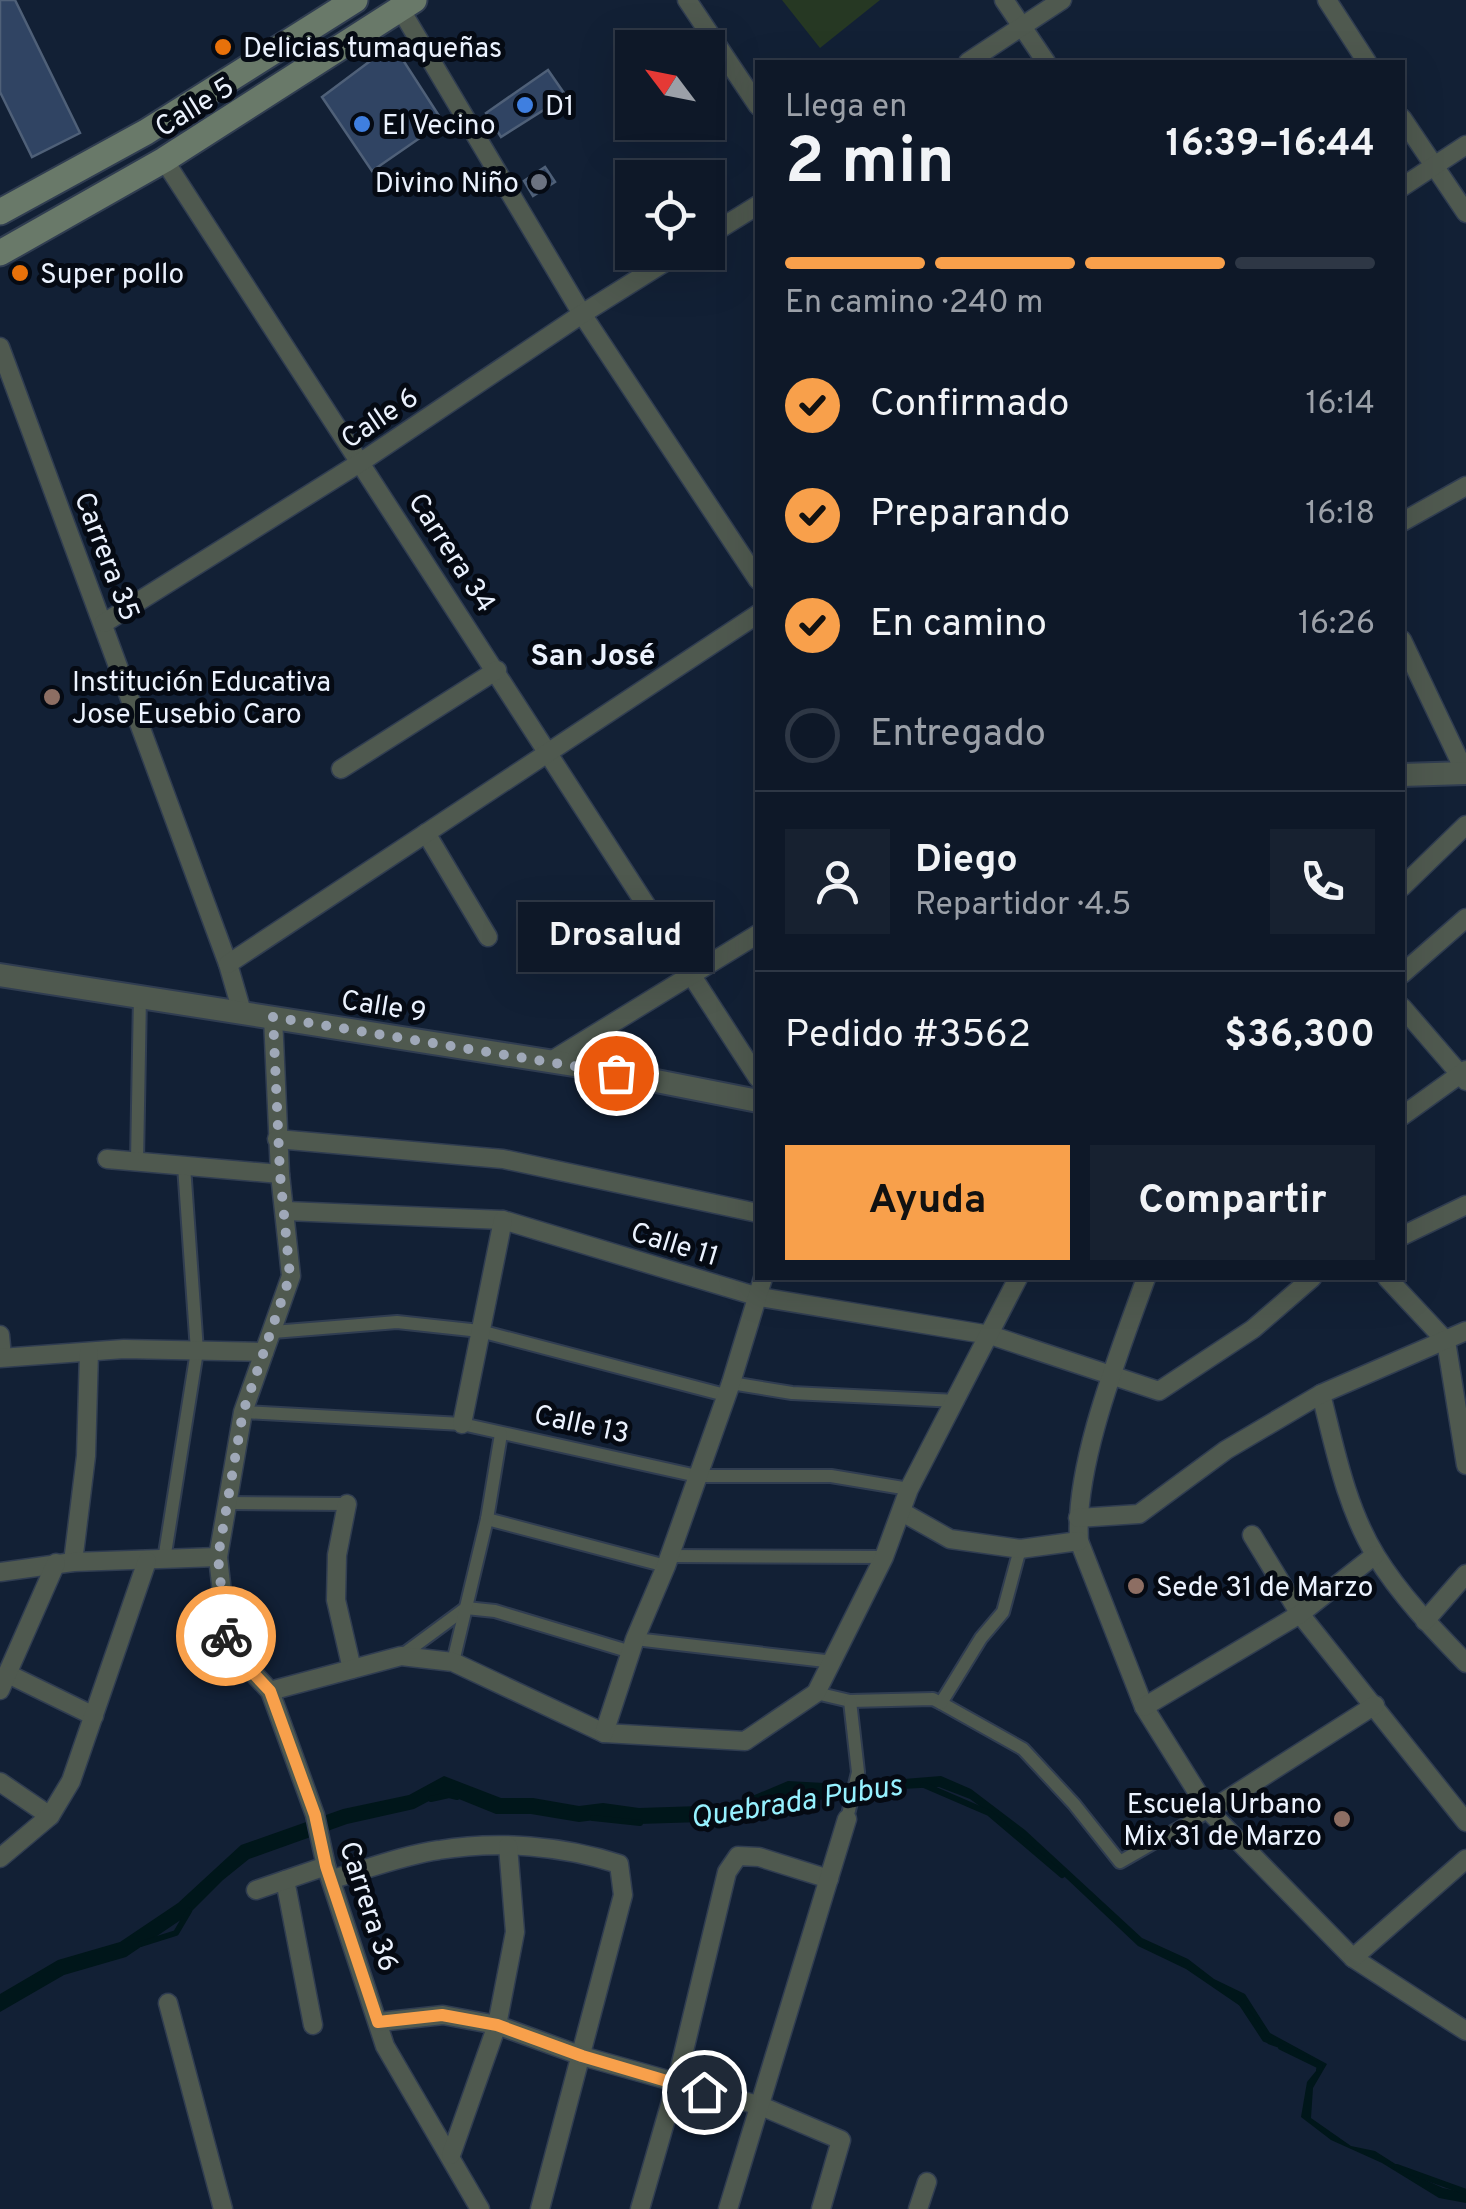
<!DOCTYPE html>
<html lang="es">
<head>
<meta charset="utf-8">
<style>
  :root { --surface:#0e1828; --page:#172130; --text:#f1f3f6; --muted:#9ba0a8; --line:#2e3745; --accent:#f8a04b }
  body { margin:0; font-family:Overpass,sans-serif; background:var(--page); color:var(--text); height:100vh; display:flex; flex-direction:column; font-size:38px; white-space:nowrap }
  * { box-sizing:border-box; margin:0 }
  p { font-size:32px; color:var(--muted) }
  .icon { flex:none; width:55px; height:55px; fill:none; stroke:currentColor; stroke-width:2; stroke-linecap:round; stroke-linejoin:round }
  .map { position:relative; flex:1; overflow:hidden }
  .details { position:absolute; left:755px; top:60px; width:650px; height:1220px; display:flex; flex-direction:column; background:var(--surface); border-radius:0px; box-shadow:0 10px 40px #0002,0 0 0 2px var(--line) }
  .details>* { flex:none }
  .needle { width:65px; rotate:302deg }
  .tools { position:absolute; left:615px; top:30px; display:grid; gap:20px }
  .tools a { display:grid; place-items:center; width:110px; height:110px; border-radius:0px; background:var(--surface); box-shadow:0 10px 40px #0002,0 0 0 2px var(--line); font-size:50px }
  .pin { position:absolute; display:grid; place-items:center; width:85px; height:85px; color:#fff; margin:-42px; border:5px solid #fff; border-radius:50%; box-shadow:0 2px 10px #0007 }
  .courier { position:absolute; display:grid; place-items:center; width:100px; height:100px; margin:-50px; border:8px solid #f8a04b; border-radius:50%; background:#fff; color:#222; box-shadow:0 2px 12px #0007 }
  .bubble { position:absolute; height:70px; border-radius:0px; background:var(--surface); box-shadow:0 10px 40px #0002,0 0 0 2px var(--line); font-size:32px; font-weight:700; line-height:70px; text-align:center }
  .overview em { font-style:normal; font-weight:700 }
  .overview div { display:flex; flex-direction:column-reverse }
  .overview { display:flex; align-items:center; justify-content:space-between; height:170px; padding:0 30px }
  h1 { font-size:65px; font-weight:700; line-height:75px }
  .bar { display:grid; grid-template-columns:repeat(4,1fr); gap:15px 10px; align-content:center; height:120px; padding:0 30px }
  .bar i { height:12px; border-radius:8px; background:var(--line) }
  .bar .active { background:var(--accent) }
  .bar p { grid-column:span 4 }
  .line { display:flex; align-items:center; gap:25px; padding:0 30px; border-top:2px solid var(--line) }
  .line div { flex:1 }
  .round { display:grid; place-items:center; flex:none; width:105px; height:105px; border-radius:0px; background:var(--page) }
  ol { padding:0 30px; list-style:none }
  li { display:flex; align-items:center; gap:30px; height:110px }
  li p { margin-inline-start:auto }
  li .icon { padding:10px; border-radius:50%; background:var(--accent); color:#111; stroke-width:4 }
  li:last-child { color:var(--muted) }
  li i { width:55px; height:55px; border:5px solid var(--line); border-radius:50% }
  .cta { display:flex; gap:20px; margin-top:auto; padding:20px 30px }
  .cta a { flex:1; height:115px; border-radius:0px; background:var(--accent); color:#111; font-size:40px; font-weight:700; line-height:115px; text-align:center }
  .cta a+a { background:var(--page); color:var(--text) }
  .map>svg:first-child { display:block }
  .green { fill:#263823 }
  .water { fill:#00161a }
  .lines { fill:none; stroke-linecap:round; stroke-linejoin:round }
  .stream { stroke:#00161a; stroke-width:6 }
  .building { fill:#304463; stroke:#4f6078; stroke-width:2.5 }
  .pedestrian-casing { stroke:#303d51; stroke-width:16 }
  .minor-casing { stroke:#303d51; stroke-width:21 }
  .tertiary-casing { stroke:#303d51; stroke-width:26 }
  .secondary-casing { stroke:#303d51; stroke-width:29 }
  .pedestrian { stroke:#4f594f; stroke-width:12 }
  .minor { stroke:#4f594f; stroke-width:18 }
  .tertiary { stroke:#4f594f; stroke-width:22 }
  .secondary { stroke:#697969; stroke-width:25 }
  .done { stroke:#9fa8b8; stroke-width:10; stroke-dasharray:0 18 }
  .route { stroke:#f8a04b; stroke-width:12 }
  .food-dot { fill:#e8710a; stroke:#050a13; stroke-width:4 }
  .shop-dot { fill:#3f7fe0; stroke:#050a13; stroke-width:4 }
  .worship-dot { fill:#6b7280; stroke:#050a13; stroke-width:4 }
  .education-dot { fill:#8d6e63; stroke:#050a13; stroke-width:4 }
  .labels { text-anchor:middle; stroke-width:10; stroke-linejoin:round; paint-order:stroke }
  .poi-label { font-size:28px; fill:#ebf2fe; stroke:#050a13; text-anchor:start }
  .street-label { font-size:28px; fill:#ebf2fe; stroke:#050a13 }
  .neighbourhood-label { font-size:30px; font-weight:bold; fill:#ebf2fe; stroke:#050a13 }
  .water-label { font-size:30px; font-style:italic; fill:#96f1ff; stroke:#050a13 }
</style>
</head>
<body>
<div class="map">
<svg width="1466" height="2209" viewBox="0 0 1466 2209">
  <rect width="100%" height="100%" fill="#122035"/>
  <path class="green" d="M782,0H880L820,48Z"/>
  <path class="water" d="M444,1776L501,1798H533L579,1806L603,1803L639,1808L731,1805L788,1781L842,1784L941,1776L971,1789L1025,1830L1142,1938L1188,1959L1214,1979L1245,1994L1270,2033L1327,2064L1313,2088L1311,2118L1351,2146L1375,2151L1408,2172L1443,2188L1466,2193V2203L1439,2198L1382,2163L1331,2140L1301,2117L1307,2082L1320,2066L1297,2054L1268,2044L1246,2010L1186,1969L1138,1946L1050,1863L996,1818L970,1799L939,1787L883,1790L853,1798L790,1797L734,1821L638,1824L603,1819L579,1822L531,1814H496L444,1793L414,1809L347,1824L249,1859L223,1880L188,1915L126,1957L64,1975L0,2012V1994L58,1960L120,1942L178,1903L241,1845L343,1809L409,1795Z"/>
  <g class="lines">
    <g class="stream">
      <path d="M924,1785L989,1813L1062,1875"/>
      <path d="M431,1799L449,1795L457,1797"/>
      <path d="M742,1814L823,1796"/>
      <path d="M593,1818L640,1823"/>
      <path d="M141,1944L176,1933L189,1911"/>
      <path d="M1242,2004L1265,2039L1270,2041"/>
      <path d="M1281,2047L1320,2066L1319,2070"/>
      <path d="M1397,2167L1466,2192"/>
    </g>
  </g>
  <g class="building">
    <path d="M0,0H15L80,133L32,157L0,92Z"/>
    <path d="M381,53L403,60L443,122L372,171L322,97Z"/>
    <path d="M548,70L566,96L501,137L486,113Z"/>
    <path d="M545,167L555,182L533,196L524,181Z"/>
  </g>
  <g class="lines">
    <g class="pedestrian-casing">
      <g id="pedestrian">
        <path d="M137,1161L140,996"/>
        <path d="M273,1332L397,1322L480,1331L725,1395"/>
        <path d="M731,1383L792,1393L957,1401"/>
        <path d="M243,1412L462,1424L697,1476H831L909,1489"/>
        <path d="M227,1503L347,1504"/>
        <path d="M487,1519L666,1566"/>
        <path d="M670,1556L884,1557"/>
        <path d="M164,1560L197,1351L184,1166"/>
        <path d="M635,1639L834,1662"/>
        <path d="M401,1656L466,1608L495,1611L631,1652"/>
        <path d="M453,1662L487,1519L501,1434"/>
        <path d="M816,1693L850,1701L933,1699L941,1703L1023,1749L1074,1804L1120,1862L1209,1811"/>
        <path d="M941,1703L981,1638L1003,1612L1020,1549"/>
        <path d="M847,1819L858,1772L850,1701"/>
      </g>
    </g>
    <g class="minor-casing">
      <g id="minor">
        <path d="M687,0L758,106"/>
        <path d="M1004,0L1046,62"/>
        <path d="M1327,0L1367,62"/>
        <path d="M401,10L582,314L758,580"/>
        <path d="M968,62L1062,0"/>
        <path d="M1402,118L1466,213"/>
        <path d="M164,160L758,1078"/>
        <path d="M1402,187L1466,145"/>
        <path d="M708,236L758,205"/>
        <path d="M0,347L228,964L242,1012"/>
        <path d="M1402,522L1466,486"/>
        <path d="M104,623L361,462L582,314L681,252"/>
        <path d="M1402,640L1465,772"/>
        <path d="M341,769L497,670"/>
        <path d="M426,833L488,937"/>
        <path d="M1402,887L1466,825"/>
        <path d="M228,964L758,614"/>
        <path d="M1402,974L1466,918"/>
        <path d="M1402,1007L1466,1081"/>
        <path d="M273,1017L280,1174L291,1276L243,1412L218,1557L228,1646L270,1691L315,1815L326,1866L385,2046L480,2209"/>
        <path d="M551,1061L758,934"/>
        <path d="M1402,1116L1466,1070"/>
        <path d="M277,1139L503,1159L758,1213"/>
        <path d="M107,1159L280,1174"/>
        <path d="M286,1211L503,1220L759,1297L990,1335L1159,1391L1253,1329L1312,1278"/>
        <path d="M1402,1236L1466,1205"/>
        <path d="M1146,1278C1120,1351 1074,1464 1079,1541L1144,1707L1209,1811L1353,1958L1466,2031"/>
        <path d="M1387,1278L1446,1341L1466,1465"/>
        <path d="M0,1335L2,1357"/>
        <path d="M0,1358L124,1349L264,1352"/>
        <path d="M1321,1394C1335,1449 1346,1507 1376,1556C1400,1595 1434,1630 1466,1663"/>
        <path d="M462,1424L503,1220"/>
        <path d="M347,1504L337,1555L336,1600L352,1669"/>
        <path d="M902,1512L950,1539L1020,1549L1079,1541"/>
        <path d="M1078,1518L1139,1514L1226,1450L1321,1394L1466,1331"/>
        <path d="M1252,1535L1300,1614L1466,1822"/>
        <path d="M73,1562L86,1456L89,1352"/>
        <path d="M0,1572L73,1562L218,1557"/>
        <path d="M1425,1621L1466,1574"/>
        <path d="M8,1674L94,1716"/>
        <path d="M0,1690L56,1563"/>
        <path d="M270,1691L401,1656L453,1662L604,1733L745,1741L816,1693L884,1557L909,1489L1018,1278"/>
        <path d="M1144,1707L1300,1614L1375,1555"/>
        <path d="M604,1733L635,1639L666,1566L731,1383L763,1278"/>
        <path d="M0,1782L50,1816"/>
        <path d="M1209,1811L1375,1705"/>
        <path d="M0,1858L50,1816L71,1781L147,1561"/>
        <path d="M333,1879C367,1869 404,1855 439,1850C498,1840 563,1846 619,1864L623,1895L540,2209"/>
        <path d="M285,1880L313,2025"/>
        <path d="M256,1890L326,1866"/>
        <path d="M1353,1958L1466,1859"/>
        <path d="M168,2003L223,2209"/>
        <path d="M379,2022L443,2015L497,2025L582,2056L761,2106L841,2140L821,2209"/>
        <path d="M451,2155L497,2025L515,1932L508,1846"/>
        <path d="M640,2209L676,2084L727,1872L738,1856L759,1857L829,1879"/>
        <path d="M728,2209L847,1819"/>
        <path d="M918,2209L927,2182"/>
      </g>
    </g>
    <g class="tertiary-casing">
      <g id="tertiary">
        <path d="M1402,775L1466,773"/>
        <path d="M0,975L580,1066L758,1101"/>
      </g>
    </g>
    <g class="secondary-casing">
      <g id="secondary">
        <path d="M0,212L146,132L355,0"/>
        <path d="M0,253L164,160L414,0"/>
      </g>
    </g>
    <use href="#pedestrian" class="pedestrian"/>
    <use href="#minor" class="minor"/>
    <use href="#tertiary" class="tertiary"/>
    <use href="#secondary" class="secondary"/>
  </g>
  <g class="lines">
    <path class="done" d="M226,1636L218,1557L243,1412L290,1276L280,1174L273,1017L616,1073"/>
    <path class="route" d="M226,1636L228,1646L270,1691L315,1815L326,1866L378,2022L442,2015L497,2025L582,2056L704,2092"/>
  </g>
  <g class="food-dot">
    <circle cx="223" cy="47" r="10"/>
    <circle cx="20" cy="273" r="10"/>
  </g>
  <g class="shop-dot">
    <circle cx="525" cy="105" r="10"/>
    <circle cx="362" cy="124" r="10"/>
  </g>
  <circle class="worship-dot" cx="539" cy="182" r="10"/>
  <g class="education-dot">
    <circle cx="52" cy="697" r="10"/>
    <circle cx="1136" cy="1586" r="10"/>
    <circle cx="1342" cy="1819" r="10"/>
  </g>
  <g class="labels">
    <g class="poi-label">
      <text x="243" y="57">Delicias tumaqueñas</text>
      <text x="545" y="115">D1</text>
      <text x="382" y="134">El Vecino</text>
      <text x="519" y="192" text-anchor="end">Divino Niño</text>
      <text x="40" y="283">Super pollo</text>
      <text x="72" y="691">Institución Educativa<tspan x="72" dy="32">Jose Eusebio Caro</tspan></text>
      <text x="1156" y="1596">Sede 31 de Marzo</text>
      <text x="1322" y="1813" text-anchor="end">Escuela Urbano<tspan x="1322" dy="32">Mix 31 de Marzo</tspan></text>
    </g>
    <g class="street-label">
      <text transform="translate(194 106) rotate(-32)" y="10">Calle 5</text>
      <text transform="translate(379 417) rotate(-34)" y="10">Calle 6</text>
      <text transform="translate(453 552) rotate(57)" y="10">Carrera 34</text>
      <text transform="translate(108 556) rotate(69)" y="10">Carrera 35</text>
      <text transform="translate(384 1005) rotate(9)" y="10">Calle 9</text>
      <text transform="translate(675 1243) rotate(17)" y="10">Calle 11</text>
      <text transform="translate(582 1423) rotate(12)" y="10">Calle 13</text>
      <text transform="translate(370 1906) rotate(72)" y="10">Carrera 36</text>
    </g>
    <g class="neighbourhood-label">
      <text x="593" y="665">San José</text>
    </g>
    <g class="water-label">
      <text transform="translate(796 1801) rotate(-9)" y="10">Quebrada Pubus</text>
    </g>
  </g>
</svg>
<div class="tools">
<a><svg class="needle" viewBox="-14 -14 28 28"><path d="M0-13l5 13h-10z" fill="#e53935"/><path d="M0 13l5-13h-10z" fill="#9ba0a8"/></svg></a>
<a><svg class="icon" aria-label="locate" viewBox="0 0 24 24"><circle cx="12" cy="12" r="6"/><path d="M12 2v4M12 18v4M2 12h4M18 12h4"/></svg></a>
</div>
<div class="pin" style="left:616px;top:1073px;background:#ea580c"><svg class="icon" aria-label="bag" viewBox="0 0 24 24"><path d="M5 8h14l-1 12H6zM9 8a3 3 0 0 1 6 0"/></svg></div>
<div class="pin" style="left:704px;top:2092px;background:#1f2937"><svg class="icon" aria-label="home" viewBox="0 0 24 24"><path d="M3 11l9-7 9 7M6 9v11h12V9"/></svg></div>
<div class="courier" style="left:226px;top:1636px"><svg class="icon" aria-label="bike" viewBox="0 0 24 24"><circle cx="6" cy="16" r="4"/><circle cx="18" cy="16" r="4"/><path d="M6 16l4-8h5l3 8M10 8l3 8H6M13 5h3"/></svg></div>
<div class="bubble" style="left:518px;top:902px;width:195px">Drosalud</div>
<section class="details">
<div class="overview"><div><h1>2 min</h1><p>Llega en</p></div><em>16:39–16:44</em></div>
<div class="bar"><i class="active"></i><i class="active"></i><i class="active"></i><i></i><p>En camino · 240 m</p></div>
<ol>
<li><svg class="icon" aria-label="check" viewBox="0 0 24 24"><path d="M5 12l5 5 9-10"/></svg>Confirmado<p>16:14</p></li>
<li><svg class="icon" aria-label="check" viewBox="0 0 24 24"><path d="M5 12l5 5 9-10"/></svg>Preparando<p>16:18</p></li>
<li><svg class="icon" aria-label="check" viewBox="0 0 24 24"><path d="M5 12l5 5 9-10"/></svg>En camino<p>16:26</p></li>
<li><i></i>Entregado</li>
</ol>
<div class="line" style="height:180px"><a class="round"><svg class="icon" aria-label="person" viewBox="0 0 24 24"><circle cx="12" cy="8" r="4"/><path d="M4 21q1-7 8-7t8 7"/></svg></a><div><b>Diego</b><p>Repartidor · 4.5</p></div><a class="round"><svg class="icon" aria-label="phone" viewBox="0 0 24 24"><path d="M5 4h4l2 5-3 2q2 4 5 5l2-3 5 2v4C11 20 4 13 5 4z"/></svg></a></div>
<div class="line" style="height:130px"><div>Pedido #3562</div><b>$36,300</b></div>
<div class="cta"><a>Ayuda</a><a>Compartir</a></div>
</section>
</div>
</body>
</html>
